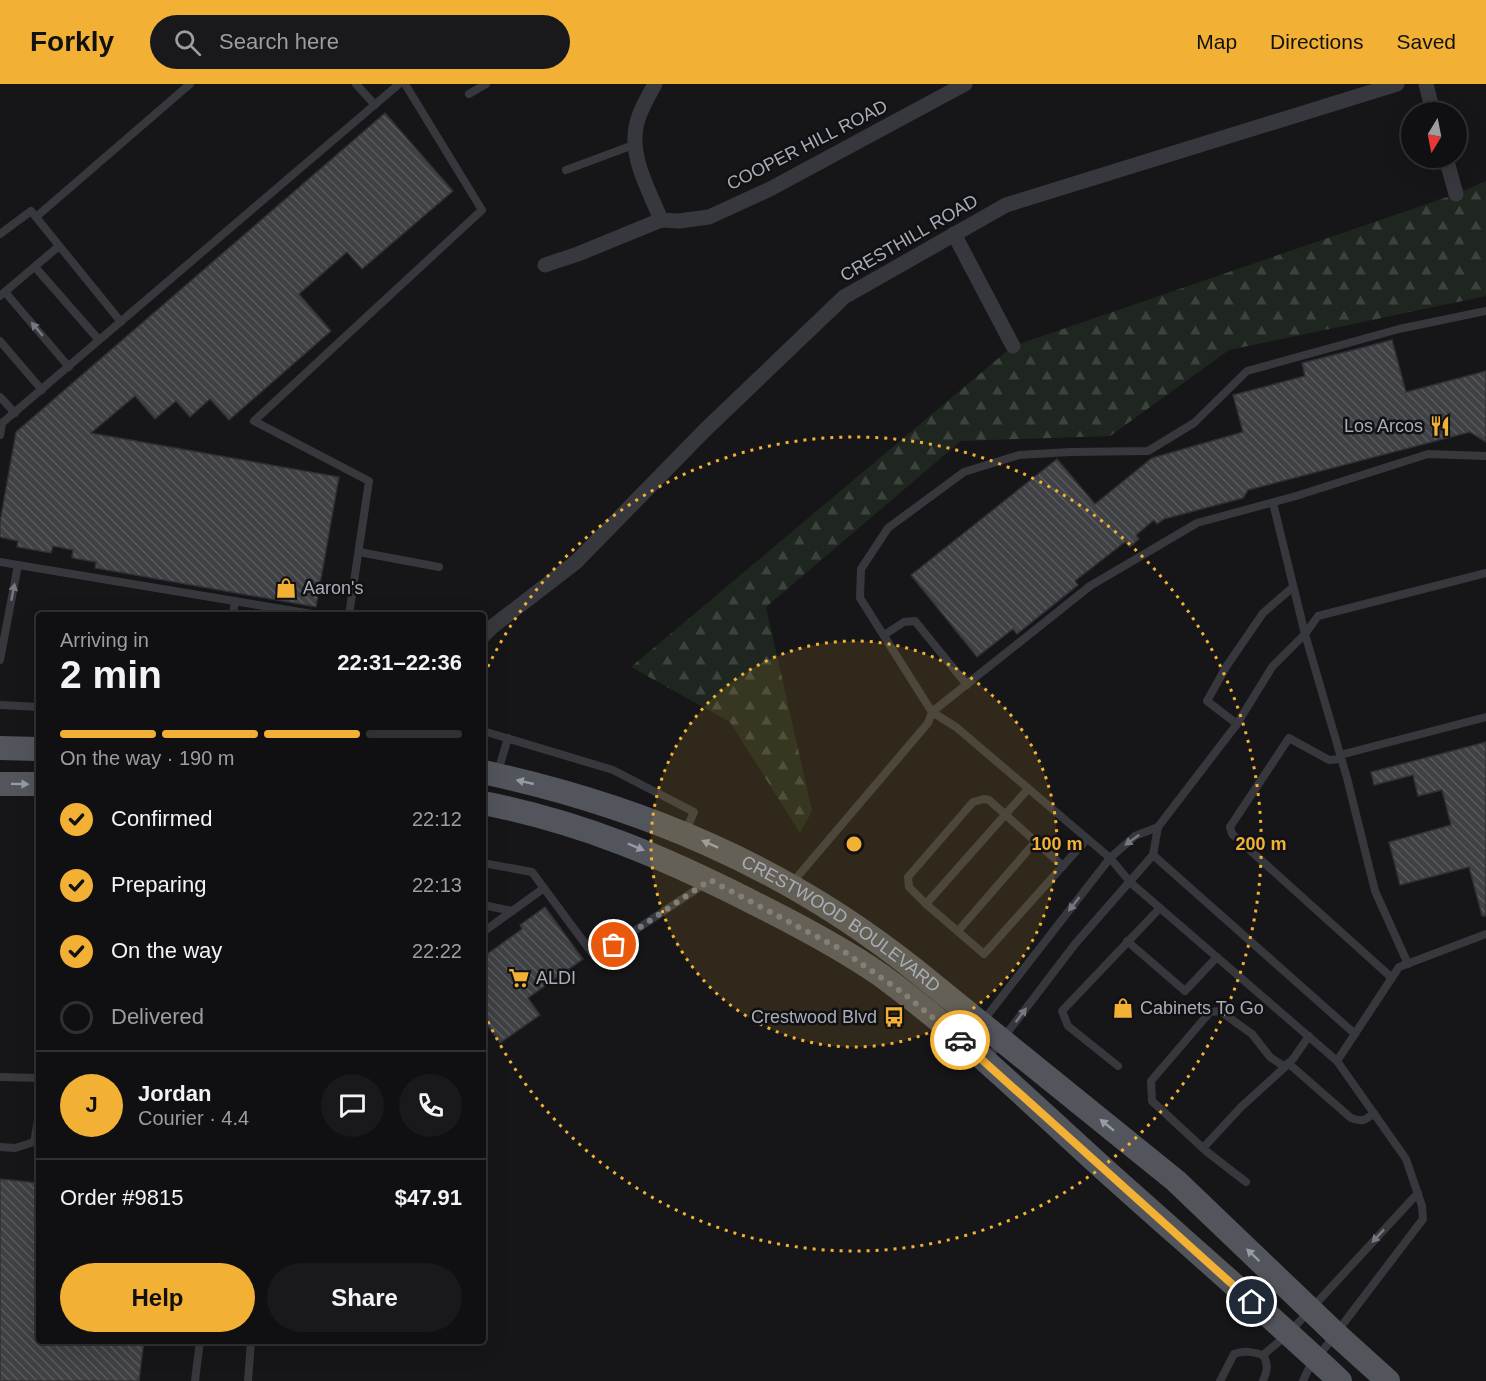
<!DOCTYPE html>
<html lang="en">
<head>
<meta charset="utf-8">
<style>
  :root { --surface:#101012; --page:#19191b; --text:#f1f3f6; --muted:#9c9d9f; --line:#303032; --accent:#f2b134 }
  body { margin:0; font-family:Helvetica,sans-serif; background:var(--page); color:var(--text); height:100vh; display:flex; flex-direction:column; font-size:22px; white-space:nowrap }
  * { box-sizing:border-box; margin:0 }
  p { font-size:20px; color:var(--muted) }
  .icon { flex:none; width:33px; height:33px; fill:none; stroke:currentColor; stroke-width:2; stroke-linecap:round; stroke-linejoin:round }
  .map { position:relative; flex:1; overflow:hidden }
  .drawer { position:absolute; left:36px; top:528px; width:450px; height:732px; display:flex; flex-direction:column; background:var(--surface); border-radius:6px; box-shadow:0 6px 24px #0002,0 0 0 2px var(--line) }
  .drawer>* { flex:none }
  .needle { width:39px; rotate:190deg }
  .buttons { position:absolute; left:1401px; top:18px; display:grid; gap:12px }
  .buttons a { display:grid; place-items:center; width:66px; height:66px; border-radius:50%; background:var(--surface); box-shadow:0 6px 24px #0002,0 0 0 2px var(--line); font-size:30px }
  .pin { position:absolute; display:grid; place-items:center; width:51px; height:51px; color:#fff; margin:-26px; border:3px solid #fff; border-radius:50%; box-shadow:0 2px 6px #0007 }
  .courier { position:absolute; display:grid; place-items:center; width:60px; height:60px; margin:-30px; border:4px solid #f2b134; border-radius:50%; background:#fff; color:#222; box-shadow:0 2px 8px #0007 }
  .head em { font-style:normal; font-weight:800 }
  .head div { display:flex; flex-direction:column-reverse }
  .head { display:flex; align-items:center; justify-content:space-between; height:102px; padding:0 24px }
  h1 { font-size:39px; font-weight:800; line-height:45px }
  .bar { display:grid; grid-template-columns:repeat(4,1fr); gap:9px 6px; align-content:center; height:72px; padding:0 24px }
  .bar i { height:8px; border-radius:4px; background:var(--line) }
  .bar .active { background:var(--accent) }
  .bar p { grid-column:span 4 }
  .line { display:flex; align-items:center; gap:15px; padding:0 24px; border-top:2px solid var(--line) }
  .line div { flex:1 }
  .round { display:grid; place-items:center; flex:none; width:63px; height:63px; border-radius:32px; background:var(--page) }
  ol { padding:0 24px; list-style:none }
  li { display:flex; align-items:center; gap:18px; height:66px }
  li p { margin-inline-start:auto }
  li .icon { padding:6px; border-radius:50%; background:var(--accent); color:#111; stroke-width:4 }
  li:last-child { color:var(--muted) }
  li i { width:33px; height:33px; border:3px solid var(--line); border-radius:50% }
  .cta { display:flex; gap:12px; margin-top:auto; padding:12px 24px }
  .cta a { flex:1; height:69px; border-radius:36px; background:var(--accent); color:#111; font-size:24px; font-weight:800; line-height:69px; text-align:center }
  .cta a+a { background:var(--page); color:var(--text) }
  header { display:flex; align-items:center; gap:36px; box-sizing:border-box; height:84px; padding:0 30px; background:var(--accent); color:#111 }
  header strong { font-size:28px }
  nav { display:flex; gap:33px; margin-inline-start:auto; font-size:21px }
  .search { width:420px; height:54px; background:var(--page); display:flex; align-items:center; gap:15px; box-sizing:border-box; padding:0 21px; border-radius:33px; color:var(--muted); font-size:22px }
  .map>svg:first-child { display:block }
  .forest { fill:url(#forest-firs) }
  .building { fill:url(#building-back-hatch); stroke:#303034; stroke-width:1.5 }
  .lines { fill:none; stroke-linecap:round; stroke-linejoin:round }
  .service { stroke:#37383d; stroke-width:8 }
  .minor { stroke:#37383d; stroke-width:15 }
  .primary { stroke:#53555c; stroke-width:24 }
  .oneway { fill:#757881 }
  .oneway2 { fill:#979ba6 }
  .done { stroke:#757880; stroke-width:6; stroke-dasharray:0 10.8 }
  .route { stroke:#f2b134; stroke-width:8 }
  .ring { fill:none; stroke:#f2b134; stroke-width:3; stroke-dasharray:3 6 }
  .labels { text-anchor:middle; stroke-width:5; stroke-linejoin:round; paint-order:stroke }
  .street-label { font-size:18px; fill:#a8adb8; stroke:#111113 }
  .poi-label { font-size:18px; fill:#a8adb8; stroke:#111113; text-anchor:start }
  .centre { fill:#f2b134; stroke:#111113; stroke-width:3 }
  .ring-label { font-size:18px; text-anchor:middle; font-weight:bold; fill:#f2b134; stroke:#111113; stroke-width:5; stroke-linejoin:round; paint-order:stroke }
</style>
</head>
<body>
<header>
<strong>Forkly</strong>
<div class="search"><svg class="icon" aria-label="search" viewBox="0 0 24 24"><circle cx="10" cy="10" r="6"/><path d="M15 15l6 6"/></svg>Search here</div>
<nav><a>Map</a><a>Directions</a><a>Saved</a></nav>
</header>
<div class="map">
<svg width="1486" height="1297" viewBox="0 0 1486 1297">
  <defs>
    <pattern id="forest-firs" width="22" height="20" patternUnits="userSpaceOnUse" patternTransform="scale(1.5)"><rect width="22" height="20" fill="#1e261f"/><path d="M5 1l3.5 6h-7zM16 11l3.5 6h-7z" fill="#3c433d"/></pattern>
    <pattern id="building-back-hatch" width="6" height="6" patternUnits="userSpaceOnUse" patternTransform="scale(1.5)"><rect width="6" height="6" fill="#404145"/><path d="M-1 5l2 2M0 0l6 6M5-1l2 2" fill="none" stroke="#595a5e"/></pattern>
  </defs>
  <rect width="100%" height="100%" fill="#161618"/>
  <path class="forest" d="M1486,97V212L1229,266L1110,352L961,357L766,523L812,727L800,749L730,638L631,583L1013,262L1456,110Z"/>
  <g class="building">
    <path d="M385,29L453,107L362,185L347,168L299,210L331,247L229,336L210,315L190,333L176,317L155,335L135,312L91,349L339,393L316,523L95,484L96,478L72,474L73,466L53,462L51,469L17,463L18,457L0,453V438L16,348Z"/>
    <path d="M1392,256L1406,308L1486,287V358L1470,348L1248,406L1243,414L1164,435L1157,440L1154,436L1136,451L1139,455L1130,463L1125,458L1075,497L1078,501L1017,550L1013,545L977,573L911,491L1057,375L1095,420L1152,374L1243,348L1233,311L1305,292L1302,279Z"/>
    <path d="M1486,658V832H1482L1469,783L1400,801L1389,758L1451,741L1442,706L1418,712L1413,691L1374,701L1371,688Z"/>
    <path d="M545,823L583,875L528,914L540,931L500,959L483,935V873L522,845L520,841Z"/>
    <path d="M0,1095L39,1099V1257H144L139,1297H0Z"/>
  </g>
  <g class="lines">
    <g class="service">
      <path d="M356,0L375,21"/>
      <path d="M469,10L486,0"/>
      <path d="M566,86L636,60"/>
      <path d="M36,133L190,0"/>
      <path d="M0,150L31,127L121,238"/>
      <path d="M35,183L99,256"/>
      <path d="M5,208L69,283"/>
      <path d="M0,212L59,162"/>
      <path d="M1486,227L1399,245L1247,287L1194,339L1148,367L1070,368L1019,371L964,388L888,444L861,485L860,514L932,628L1090,502L1197,439L1296,412L1428,370L1486,372"/>
      <path d="M0,257L42,306"/>
      <path d="M0,313L15,329"/>
      <path d="M0,351L2,339L399,0"/>
      <path d="M1273,419L1305,550L1347,694L1375,807L1408,880"/>
      <path d="M359,468L439,483"/>
      <path d="M0,478L318,531"/>
      <path d="M233,531L235,517"/>
      <path d="M349,531L369,397L254,337L482,126L405,0"/>
      <path d="M884,551L904,538L915,537L967,601"/>
      <path d="M0,576L18,481"/>
      <path d="M0,621L39,623"/>
      <path d="M1237,640L1207,617L1226,583L1263,529L1293,503"/>
      <path d="M483,647L613,686L694,728L685,748"/>
      <path d="M1340,671L1486,633"/>
      <path d="M1341,675L1329,676L1289,654L1230,743L1232,750L1392,894"/>
      <path d="M498,687L508,654"/>
      <path d="M1028,705L926,820L984,870L1087,755"/>
      <path d="M1153,771L1355,950"/>
      <path d="M483,779L532,788L595,873L706,799"/>
      <path d="M792,799L928,639L932,628L956,643L1110,774L1131,799L1337,977L1406,1075L1422,1122L1423,1135L1308,1286L1303,1297"/>
      <path d="M926,820L909,803L908,793L973,718L984,715L989,716L1063,782"/>
      <path d="M483,821L512,827"/>
      <path d="M958,847L1036,757"/>
      <path d="M483,848L544,804"/>
      <path d="M1127,857L1185,907L1217,873"/>
      <path d="M983,937L1110,774L1135,752L1158,743"/>
      <path d="M988,974L1075,860L1153,771L1158,743L1237,640L1272,583L1305,550L1318,532L1486,489"/>
      <path d="M1337,977L1399,883L1486,850"/>
      <path d="M1288,979L1351,1034C1362,1038 1365,1037 1374,1029"/>
      <path d="M1118,982L1068,942L1062,927L1160,824"/>
      <path d="M0,993L39,994"/>
      <path d="M0,1063L15,1064L34,1058L39,1031"/>
      <path d="M1203,1064L1241,1023L1285,983"/>
      <path d="M1246,1098L1206,1067L1152,1017L1151,997L1210,928L1220,927L1252,950L1270,973L1285,983L1293,975L1309,952"/>
      <path d="M195,1297L200,1257"/>
      <path d="M248,1297L251,1257"/>
      <path d="M1220,1297L1234,1270C1244,1266 1253,1268 1263,1271L1288,1250L1418,1109"/>
      <path d="M1263,1297C1267,1287 1269,1281 1263,1271"/>
    </g>
    <g class="minor">
      <path d="M655,0C648,13 639,27 636,43C630,75 650,108 661,136"/>
      <path d="M1426,0L1433,28"/>
      <path d="M1446,74L1456,110"/>
      <path d="M954,150L1013,262"/>
      <path d="M545,181L578,170L661,136L679,137L709,133L770,105L965,0"/>
      <path d="M483,552L492,543L576,478L705,346L844,213L1006,121L1397,0"/>
    </g>
    <g class="primary">
      <path d="M0,664L39,665"/>
      <path id="s1" d="M483,688C644,723 786,783 915,886L1176,1097L1336,1250L1388,1297"/>
      <path d="M0,700H39"/>
      <path d="M483,719C581,738 666,774 754,819C798,841 842,864 882,892C961,950 1032,1020 1105,1086C1183,1156 1263,1225 1340,1297"/>
    </g>
  </g>
  <defs><path id="oneway-solid" d="M-6-.8H1V-3.2L6.5 0L1 3.2V.8H-6Z" transform="scale(1.5)"/></defs>
  <g class="oneway">
    <use href="#oneway-solid" transform="translate(37 245) rotate(-130)"/>
    <use href="#oneway-solid" transform="translate(13 508) rotate(-79)"/>
    <use href="#oneway-solid" transform="translate(1132 756) rotate(144)"/>
    <use href="#oneway-solid" transform="translate(1074 820) rotate(128)"/>
    <use href="#oneway-solid" transform="translate(1021 931) rotate(-53)"/>
    <use href="#oneway-solid" transform="translate(1378 1152) rotate(133)"/>
  </g>
  <g class="oneway2">
    <use href="#oneway-solid" transform="translate(525 698) rotate(-167)"/>
    <use href="#oneway-solid" transform="translate(20 700) rotate(1)"/>
    <use href="#oneway-solid" transform="translate(710 760) rotate(-156)"/>
    <use href="#oneway-solid" transform="translate(636 763) rotate(23)"/>
    <use href="#oneway-solid" transform="translate(1107 1041) rotate(-141)"/>
    <use href="#oneway-solid" transform="translate(1253 1171) rotate(-136)"/>
  </g>
  <g class="lines">
    <path class="done" d="M614,861L710,796L842,866L903,909L960,956"/>
    <path class="route" d="M960,956L1252,1218"/>
  </g>
  <circle cx="854" cy="760" r="203" fill="#f2b134" fill-opacity=".12"/>
  <g class="ring">
    <circle cx="854" cy="760" r="203"/>
    <path d="M484 591A407 407 0 1 1 484 929"/>
  </g>
  <defs>
    <g id="restaurant-bare" transform="scale(1.62)"><path d="M-5-6h1v4h1v-4h1v4h1v-4h1v5L-1.5 .5V6h-2V.5L-5-1ZM5-6V6H3V1.5H1.5Q1.5-4 5-6Z" fill="#f2b134" stroke="#111113" stroke-width="2.5" paint-order="stroke"/></g>
    <g id="shop-bare" transform="scale(1.62)"><path d="M-5-2.5h2.3a2.7 3.5 0 0 1 5.4 0H5L5.5 6h-11ZM-1.5-2.5h3a1.5 2.3 0 0 0-3 0Z" fill="#f2b134" stroke="#111113" stroke-width="2.5" paint-order="stroke"/></g>
    <g id="supermarket-bare" transform="scale(1.62)"><path d="M-6-5.5h2.5l.6 2H6L4.5 2H-2.5L-4.4-4H-6ZM-1.5 3.2a1.3 1.3 0 1 0 .1 0ZM3 3.2a1.3 1.3 0 1 0 .1 0Z" fill="#f2b134" stroke="#111113" stroke-width="2.5" paint-order="stroke"/></g>
    <g id="bus-bare" transform="scale(1.62)"><path d="M-5-6H5V4H4V6H2V4H-2V6H-4V4H-5ZM-3.5-4V0h7V-4ZM-3.5 1.2v1.5H-2V1.2ZM2 1.2v1.5H3.5V1.2Z" fill="#f2b134" stroke="#111113" stroke-width="2.5" paint-order="stroke"/></g>
  </defs>
  <g fill-rule="evenodd">
    <use href="#restaurant-bare" x="1440" y="342"/>
    <use href="#shop-bare" x="286" y="504"/>
    <use href="#supermarket-bare" x="519" y="894"/>
    <use href="#shop-bare" x="1123" y="924"/>
    <use href="#bus-bare" x="894" y="933"/>
  </g>
  <g class="labels">
    <g class="street-label">
      <text transform="translate(807 61) rotate(-27)" y="6">COOPER HILL ROAD</text>
      <text transform="translate(909 154) rotate(-30)" y="6">CRESTHILL ROAD</text>
      <text dy="6" stroke="none"><textPath href="#s1" startOffset="392">CRESTWOOD BOULEVARD</textPath></text>
    </g>
    <g class="poi-label">
      <text x="1423" y="348" text-anchor="end">Los Arcos</text>
      <text x="303" y="510">Aaron's</text>
      <text x="536" y="900">ALDI</text>
      <text x="1140" y="930">Cabinets To Go</text>
      <text x="877" y="939" text-anchor="end">Crestwood Blvd</text>
    </g>
  </g>
  <circle cx="854" cy="760" r="9" class="centre"/>
  <g class="ring-label">
    <text x="1057" y="766">100 m</text>
    <text x="1261" y="766">200 m</text>
  </g>
</svg>
<div class="buttons">
<a><svg class="needle" viewBox="-14 -14 28 28"><path d="M0-13l5 13h-10z" fill="#e53935"/><path d="M0 13l5-13h-10z" fill="#9c9d9f"/></svg></a>
</div>
<div class="pin" style="left:614px;top:861px;background:#ea580c"><svg class="icon" aria-label="bag" viewBox="0 0 24 24"><path d="M5 8h14l-1 12H6zM9 8a3 3 0 0 1 6 0"/></svg></div>
<div class="pin" style="left:1252px;top:1218px;background:#1f2937"><svg class="icon" aria-label="home" viewBox="0 0 24 24"><path d="M3 11l9-7 9 7M6 9v11h12V9"/></svg></div>
<div class="courier" style="left:960px;top:956px"><svg class="icon" aria-label="car" viewBox="0 0 24 24"><path d="M5 17H2v-5l4-1 3-4h7l3 4 3 1v5h-3M9 17h6M6 11h13"/><circle cx="7" cy="17" r="2"/><circle cx="17" cy="17" r="2"/></svg></div>
<section class="drawer">
<div class="head"><div><h1>2 min</h1><p>Arriving in</p></div><em>22:31–22:36</em></div>
<div class="bar"><i class="active"></i><i class="active"></i><i class="active"></i><i></i><p>On the way · 190 m</p></div>
<ol>
<li><svg class="icon" aria-label="check" viewBox="0 0 24 24"><path d="M5 12l5 5 9-10"/></svg>Confirmed<p>22:12</p></li>
<li><svg class="icon" aria-label="check" viewBox="0 0 24 24"><path d="M5 12l5 5 9-10"/></svg>Preparing<p>22:13</p></li>
<li><svg class="icon" aria-label="check" viewBox="0 0 24 24"><path d="M5 12l5 5 9-10"/></svg>On the way<p>22:22</p></li>
<li><i></i>Delivered</li>
</ol>
<div class="line" style="height:108px"><b class="round" style="background:var(--accent);color:#111">J</b><div><b>Jordan</b><p>Courier · 4.4</p></div><a class="round"><svg class="icon" aria-label="chat" viewBox="0 0 24 24"><path d="M4 5h16v11H9l-5 4z"/></svg></a><a class="round"><svg class="icon" aria-label="phone" viewBox="0 0 24 24"><path d="M5 4h4l2 5-3 2q2 4 5 5l2-3 5 2v4C11 20 4 13 5 4z"/></svg></a></div>
<div class="line" style="height:78px"><div>Order #9815</div><b>$47.91</b></div>
<div class="cta"><a>Help</a><a>Share</a></div>
</section>
</div>
</body>
</html>
